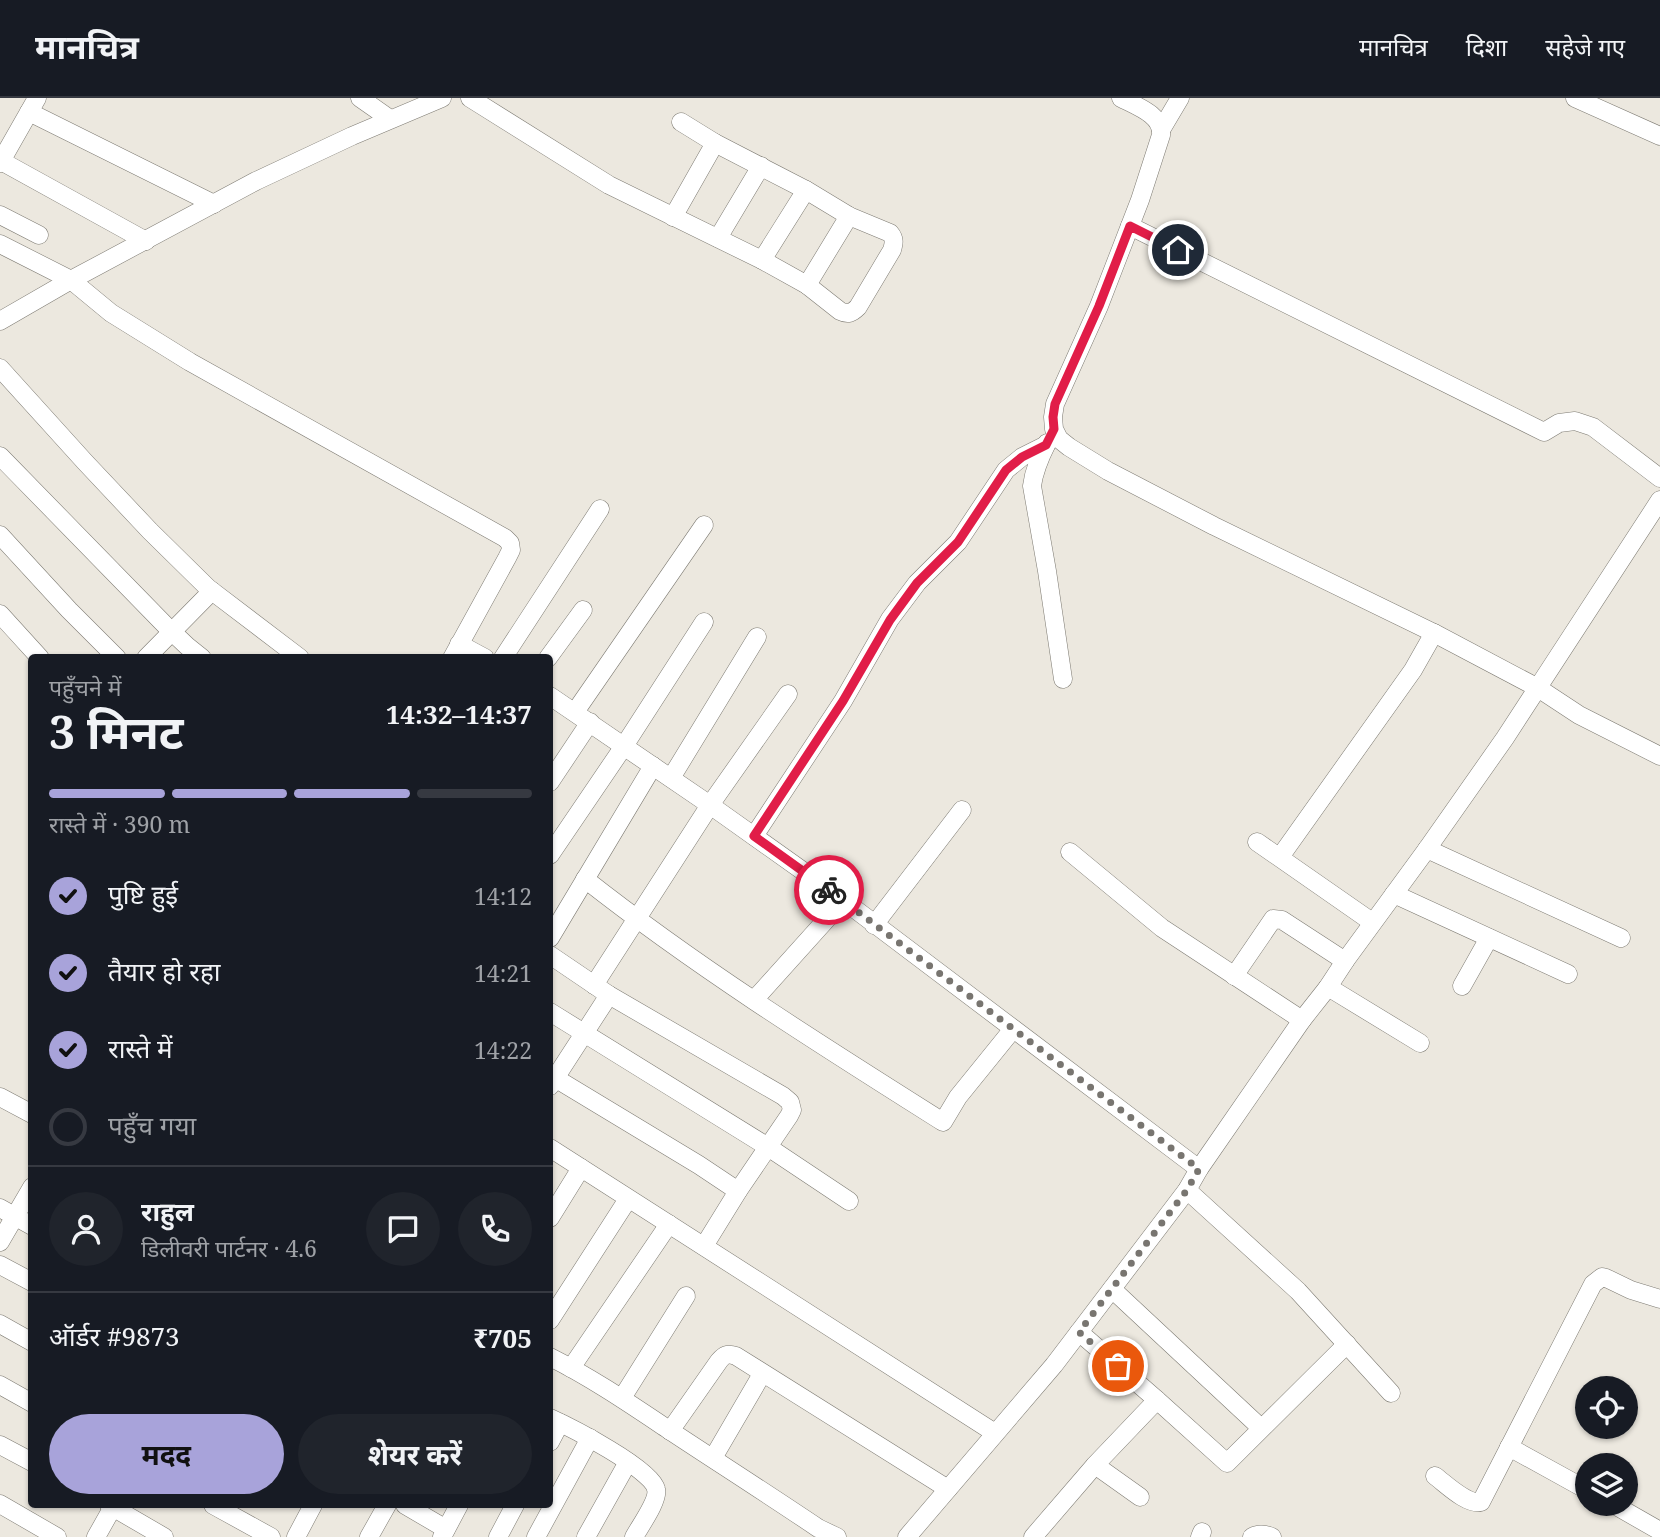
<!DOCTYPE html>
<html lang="hi">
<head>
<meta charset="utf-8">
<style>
  :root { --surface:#171b24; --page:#20242c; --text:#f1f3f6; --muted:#9ea1a6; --line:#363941; --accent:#a8a3da }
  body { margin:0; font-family:"Noto Serif","Noto Sans Devanagari",serif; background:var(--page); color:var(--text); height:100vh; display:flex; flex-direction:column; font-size:26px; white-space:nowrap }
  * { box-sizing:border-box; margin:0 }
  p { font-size:23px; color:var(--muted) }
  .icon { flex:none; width:38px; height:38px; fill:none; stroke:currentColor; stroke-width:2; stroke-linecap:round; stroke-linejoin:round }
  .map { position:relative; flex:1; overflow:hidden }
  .details { position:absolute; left:28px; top:556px; width:525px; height:854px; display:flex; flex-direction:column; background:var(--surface); border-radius:7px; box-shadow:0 2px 5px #0004 }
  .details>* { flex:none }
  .fabs { position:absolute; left:1575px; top:1278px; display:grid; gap:14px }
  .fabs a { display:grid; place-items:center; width:63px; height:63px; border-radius:50%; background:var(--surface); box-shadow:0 2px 5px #0004; font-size:35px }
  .pin { position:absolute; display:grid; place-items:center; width:60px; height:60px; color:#fff; margin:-30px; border:4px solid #fff; border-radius:50%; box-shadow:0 2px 7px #0007 }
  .courier { position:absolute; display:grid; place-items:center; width:70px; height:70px; margin:-35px; border:5px solid #e11d48; border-radius:50%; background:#fff; color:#222; box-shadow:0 2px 9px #0007 }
  .summary em { font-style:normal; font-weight:700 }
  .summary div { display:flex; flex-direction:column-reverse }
  .summary { display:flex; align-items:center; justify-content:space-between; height:119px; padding:0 21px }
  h1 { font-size:46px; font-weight:700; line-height:52px }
  .bar { display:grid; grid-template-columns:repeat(4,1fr); gap:10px 7px; align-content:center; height:84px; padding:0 21px }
  .bar i { height:9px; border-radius:5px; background:var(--line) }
  .bar .active { background:var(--accent) }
  .bar p { grid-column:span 4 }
  .line { display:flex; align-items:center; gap:18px; padding:0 21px; border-top:2px solid var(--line) }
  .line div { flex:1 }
  .round { display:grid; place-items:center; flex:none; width:74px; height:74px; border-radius:37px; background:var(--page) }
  ol { padding:0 21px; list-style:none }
  li { display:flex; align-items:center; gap:21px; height:77px }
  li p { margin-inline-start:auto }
  li .icon { padding:7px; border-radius:50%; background:var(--accent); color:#111; stroke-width:4 }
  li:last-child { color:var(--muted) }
  li i { width:38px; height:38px; border:4px solid var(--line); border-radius:50% }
  .primary-button { display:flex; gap:14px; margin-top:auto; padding:14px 21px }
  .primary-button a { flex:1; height:80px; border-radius:42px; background:var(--accent); color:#111; font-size:28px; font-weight:700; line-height:80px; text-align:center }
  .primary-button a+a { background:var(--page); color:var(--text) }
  header { display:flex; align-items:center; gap:42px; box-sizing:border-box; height:98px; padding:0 35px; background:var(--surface); border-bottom:2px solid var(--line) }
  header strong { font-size:33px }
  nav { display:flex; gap:38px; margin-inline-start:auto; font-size:24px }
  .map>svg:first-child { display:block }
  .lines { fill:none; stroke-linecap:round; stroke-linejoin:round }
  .minor-casing { stroke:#7e7b73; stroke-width:19 }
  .minor { stroke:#fff; stroke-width:18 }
  .done { stroke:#787570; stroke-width:7; stroke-dasharray:0 12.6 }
  .route { stroke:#e11d48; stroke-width:9 }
</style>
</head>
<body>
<header>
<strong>मानचित्र</strong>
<nav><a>मानचित्र</a><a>दिशा</a><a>सहेजे गए</a></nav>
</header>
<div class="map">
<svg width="1660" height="1439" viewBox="0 0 1660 1439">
  <rect width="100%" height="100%" fill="#ece8df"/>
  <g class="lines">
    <g class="minor-casing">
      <g id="minor">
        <path d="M360,0L390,21"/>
        <path d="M470,0L609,87L762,162L807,187L840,213C848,217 852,215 858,209L892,152C894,145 895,141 890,135L849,118L806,92L715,45L681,24"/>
        <path d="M1121,0C1136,8 1163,17 1161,37L1140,102L1099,208L1055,306L1053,319L1054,331L1059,341L1069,349L1108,373L1214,428L1434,535L1538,590L1579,617L1660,658"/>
        <path d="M1575,0L1660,38"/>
        <path d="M29,14L214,106"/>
        <path d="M1161,32L1180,0"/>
        <path d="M1,63L146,143"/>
        <path d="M0,65L37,0"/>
        <path d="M0,117L39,137"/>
        <path d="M673,119L715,45"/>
        <path d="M1130,128L1544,334L1559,325L1575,323L1593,329L1660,380"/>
        <path d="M718,140L761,68"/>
        <path d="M0,146L71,182L111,215L190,264L505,440L510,445L511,452L507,460L452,560"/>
        <path d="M762,162L806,92"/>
        <path d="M807,187L849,118"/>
        <path d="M0,223L71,182L256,83L352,38L442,0"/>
        <path d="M0,270L85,364L150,433L208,490L300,560"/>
        <path d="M1047,345C1040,359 1034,372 1032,388L1047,473L1063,581"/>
        <path d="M0,358L166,528L187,548L202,560"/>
        <path d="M0,437L69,512L117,560"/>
        <path d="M0,516L40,560"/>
        <path d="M459,546L485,560"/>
        <path d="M146,560L212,493"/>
        <path d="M503,560L600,411"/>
        <path d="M548,560L583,512"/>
        <path d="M550,598L710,707L831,793L1199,1071"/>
        <path d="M575,614L704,427"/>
        <path d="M671,680L757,539"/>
        <path d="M550,684L590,624"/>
        <path d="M754,738L843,603L890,521L917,485L958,444L1006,372L1022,359L1046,347"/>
        <path d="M1257,744L1372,824"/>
        <path d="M1427,751L1621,840"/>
        <path d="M1070,754L1162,830L1302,922"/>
        <path d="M550,757L624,648L704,524"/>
        <path d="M1280,759L1413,572L1434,535"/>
        <path d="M585,781C698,870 821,947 943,1024L958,999L1013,931"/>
        <path d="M1394,796L1568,876"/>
        <path d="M874,827L962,712"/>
        <path d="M550,840L653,668"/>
        <path d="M550,857L609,897L783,998L790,1004L792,1012L789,1018L738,1093L704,1148"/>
        <path d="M1234,878L1273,821L1282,822L1345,863"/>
        <path d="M594,887L710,707L788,596"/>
        <path d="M1462,888L1489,840"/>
        <path d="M1328,889L1420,945"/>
        <path d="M754,902L843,803"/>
        <path d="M550,914L768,1049L849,1103"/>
        <path d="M550,977L699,1067L738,1093"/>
        <path d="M550,988L609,897"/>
        <path d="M0,999L32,1016"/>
        <path d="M550,1050L995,1335"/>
        <path d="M1187,1092L1298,1193L1391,1295"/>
        <path d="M0,1110L32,1128"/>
        <path d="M550,1120L581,1070"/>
        <path d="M0,1144L32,1089"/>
        <path d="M0,1167L32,1184"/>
        <path d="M1112,1191L1261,1330"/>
        <path d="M550,1222L628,1101"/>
        <path d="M0,1226L32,1244"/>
        <path d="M1079,1234L1157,1302L1227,1365L1347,1246"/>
        <path d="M550,1259C592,1280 630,1306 669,1332C719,1365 769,1397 818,1430L837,1439"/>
        <path d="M571,1270L669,1126"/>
        <path d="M0,1287L32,1305"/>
        <path d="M622,1300L686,1198"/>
        <path d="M550,1320C570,1329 652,1371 656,1391C659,1402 640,1428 634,1439"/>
        <path d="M670,1333L719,1263C724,1257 727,1255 736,1258L948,1391"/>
        <path d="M550,1344L560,1325"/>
        <path d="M0,1347L32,1364"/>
        <path d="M1509,1349L1587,1392"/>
        <path d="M713,1360L762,1276"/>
        <path d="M1095,1367L1140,1399"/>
        <path d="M1435,1378C1447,1387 1467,1407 1481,1404L1593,1186L1602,1179L1606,1180L1631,1192L1660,1201"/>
        <path d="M1611,1405L1660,1433"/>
        <path d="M0,1406L57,1439"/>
        <path d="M109,1407L164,1439"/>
        <path d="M213,1407L271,1439"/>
        <path d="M405,1407L446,1431"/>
        <path d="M96,1439L114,1407"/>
        <path d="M296,1439L313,1407"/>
        <path d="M369,1439L387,1407"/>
        <path d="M442,1439L459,1407"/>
        <path d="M498,1439L515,1407"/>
        <path d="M536,1439L590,1340"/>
        <path d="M586,1439L628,1364"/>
        <path d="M907,1439L1054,1267L1187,1092L1199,1071L1302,922L1328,889L1345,863L1427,751L1505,640L1660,402"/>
        <path d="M1033,1439L1095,1367L1157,1302"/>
        <path d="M1200,1439L1202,1434"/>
        <path d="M1252,1439C1259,1435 1265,1436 1272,1439"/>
      </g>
    </g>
    <use href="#minor" class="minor"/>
  </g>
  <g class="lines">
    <path class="done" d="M829,792L1199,1071L1187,1092L1079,1234L1118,1268"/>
    <path class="route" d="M829,792L754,738L843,603L890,522L917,485L958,444L1006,372L1022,359L1046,347L1054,331L1053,319L1055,306L1099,208L1130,128L1178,152"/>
  </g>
</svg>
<div class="fabs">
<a><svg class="icon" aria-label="locate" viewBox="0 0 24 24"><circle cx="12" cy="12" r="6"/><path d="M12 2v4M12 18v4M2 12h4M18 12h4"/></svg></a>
<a><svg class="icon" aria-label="layers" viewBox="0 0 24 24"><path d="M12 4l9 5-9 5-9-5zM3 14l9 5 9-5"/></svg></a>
</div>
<div class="pin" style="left:1118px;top:1268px;background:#ea580c"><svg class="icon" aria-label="bag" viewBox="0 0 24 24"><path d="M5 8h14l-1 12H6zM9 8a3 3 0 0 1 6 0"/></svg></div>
<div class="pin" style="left:1178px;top:152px;background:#1f2937"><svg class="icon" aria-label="home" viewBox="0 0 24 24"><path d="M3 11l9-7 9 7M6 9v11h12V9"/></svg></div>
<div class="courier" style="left:829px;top:792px"><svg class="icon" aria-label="bike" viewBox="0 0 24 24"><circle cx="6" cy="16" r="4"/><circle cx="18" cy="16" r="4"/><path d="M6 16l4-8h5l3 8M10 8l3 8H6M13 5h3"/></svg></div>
<section class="details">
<div class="summary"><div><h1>3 मिनट</h1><p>पहुँचने में</p></div><em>14:32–14:37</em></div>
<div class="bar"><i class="active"></i><i class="active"></i><i class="active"></i><i></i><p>रास्ते में · 390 m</p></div>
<ol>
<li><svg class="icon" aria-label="check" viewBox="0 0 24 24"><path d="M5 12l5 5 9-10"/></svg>पुष्टि हुई<p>14:12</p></li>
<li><svg class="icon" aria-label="check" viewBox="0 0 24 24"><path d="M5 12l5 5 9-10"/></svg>तैयार हो रहा<p>14:21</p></li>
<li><svg class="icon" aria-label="check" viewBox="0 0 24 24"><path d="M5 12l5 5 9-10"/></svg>रास्ते में<p>14:22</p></li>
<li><i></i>पहुँच गया</li>
</ol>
<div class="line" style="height:126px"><a class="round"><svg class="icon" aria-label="person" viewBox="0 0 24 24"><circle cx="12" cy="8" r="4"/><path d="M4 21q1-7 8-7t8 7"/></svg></a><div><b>राहुल</b><p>डिलीवरी पार्टनर · 4.6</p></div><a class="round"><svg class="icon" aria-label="chat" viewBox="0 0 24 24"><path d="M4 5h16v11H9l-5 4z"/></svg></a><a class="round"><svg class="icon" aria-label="phone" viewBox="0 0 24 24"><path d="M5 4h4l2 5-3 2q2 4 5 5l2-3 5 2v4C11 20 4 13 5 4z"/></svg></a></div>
<div class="line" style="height:91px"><div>ऑर्डर #9873</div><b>₹705</b></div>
<div class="primary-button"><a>मदद</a><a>शेयर करें</a></div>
</section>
</div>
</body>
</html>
